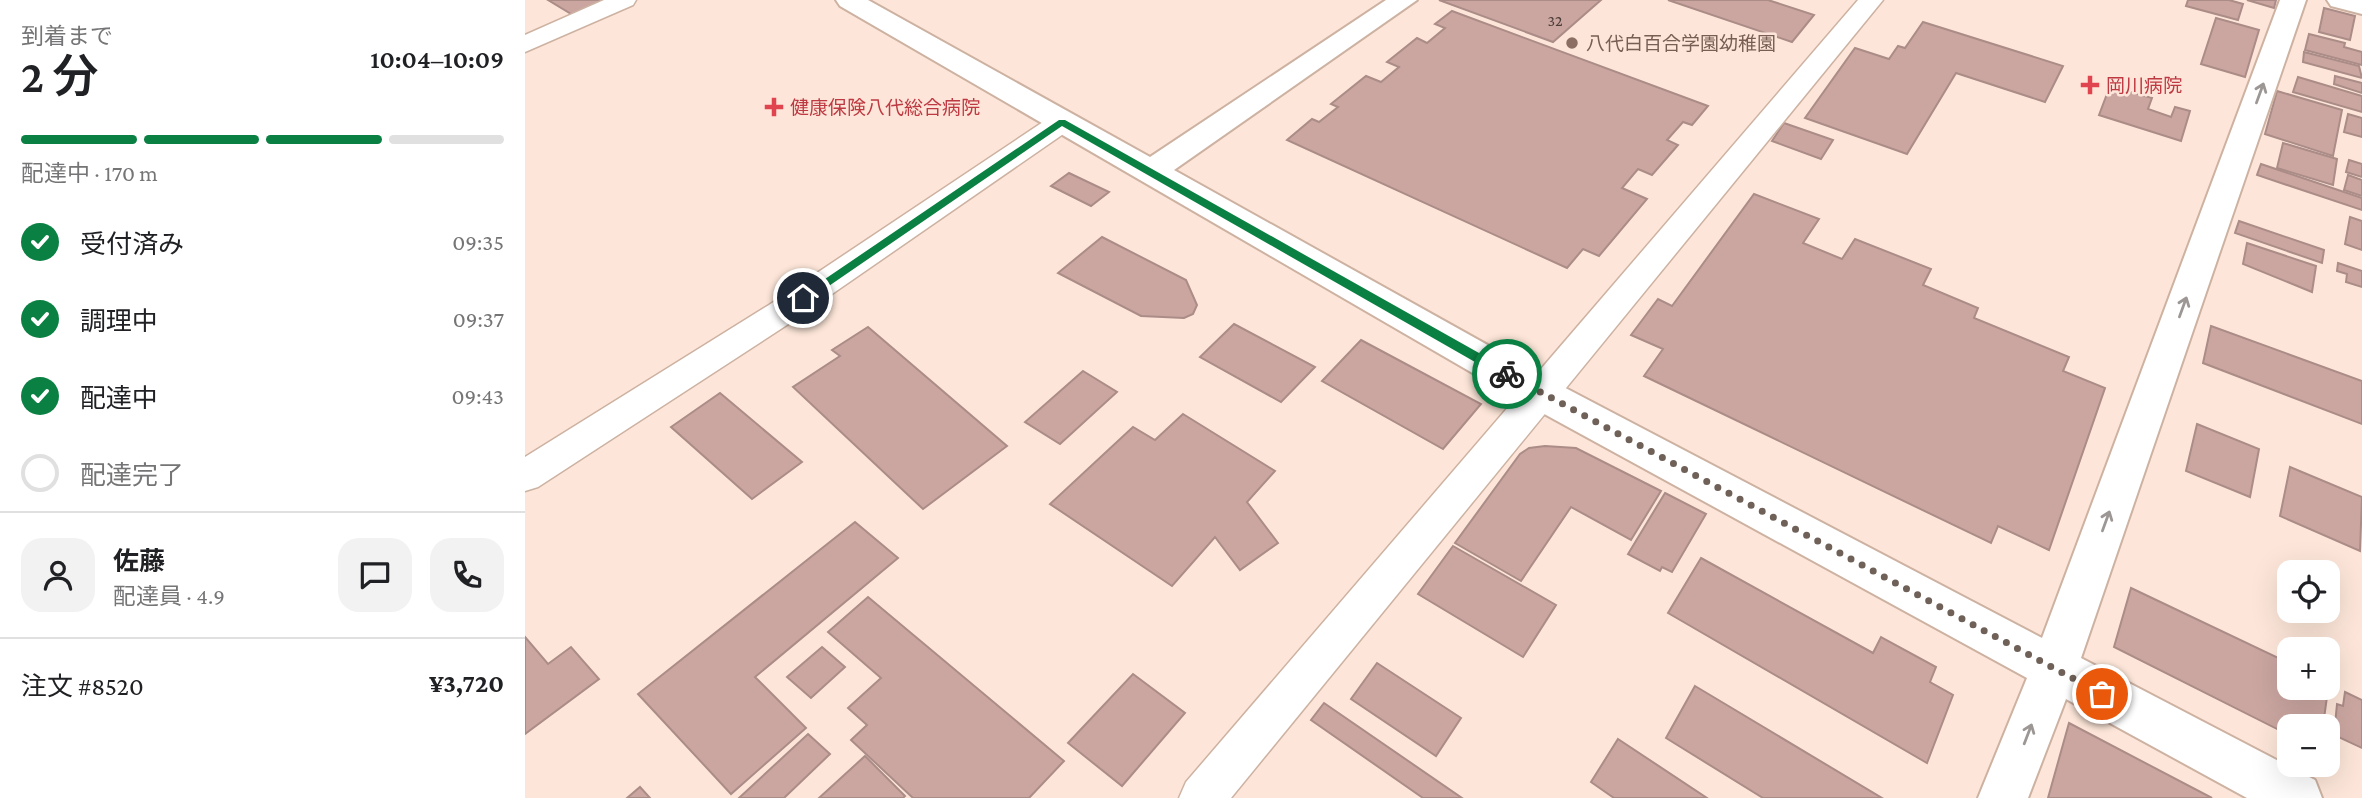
<!DOCTYPE html>
<html lang="ja">
<head>
<meta charset="utf-8">
<style>
  :root { --surface:#fff; --page:#f2f2f2; --text:#202124; --muted:#757577; --line:#e0e0e0; --accent:#0b8043 }
  body { margin:0; font-family:"Crimson Pro","Noto Sans JP",serif; background:var(--page); color:var(--text); height:100vh; display:flex; flex-direction:column; font-size:26px; white-space:nowrap }
  * { box-sizing:border-box; margin:0 }
  p { font-size:23px; color:var(--muted) }
  .icon { flex:none; width:38px; height:38px; fill:none; stroke:currentColor; stroke-width:2; stroke-linecap:round; stroke-linejoin:round }
  .map { position:relative; flex:1; overflow:hidden }
  .sheet { display:flex; flex-direction:column; background:var(--surface); width:525px }
  .sheet>* { flex:none }
  .tools { position:absolute; left:1752px; top:560px; display:grid; gap:14px }
  .tools a { display:grid; place-items:center; width:63px; height:63px; border-radius:14px; background:var(--surface); box-shadow:0 7px 28px #0002; font-size:35px }
  .pin { position:absolute; display:grid; place-items:center; width:60px; height:60px; color:#fff; margin:-30px; border:4px solid #fff; border-radius:50%; box-shadow:0 2px 7px #0007 }
  .courier { position:absolute; display:grid; place-items:center; width:70px; height:70px; margin:-35px; border:5px solid #0b8043; border-radius:50%; background:#fff; color:#222; box-shadow:0 2px 9px #0007 }
  .head em { font-style:normal; font-weight:600 }
  .head div { display:flex; flex-direction:column-reverse }
  .head { display:flex; align-items:center; justify-content:space-between; height:119px; padding:0 21px }
  h1 { font-size:46px; font-weight:600; line-height:52px }
  .bar { display:grid; grid-template-columns:repeat(4,1fr); gap:10px 7px; align-content:center; height:84px; padding:0 21px }
  .bar i { height:9px; border-radius:5px; background:var(--line) }
  .bar .on { background:var(--accent) }
  .bar p { grid-column:span 4 }
  .line { display:flex; align-items:center; gap:18px; padding:0 21px; border-top:2px solid var(--line) }
  .line div { flex:1 }
  .round { display:grid; place-items:center; flex:none; width:74px; height:74px; border-radius:21px; background:var(--page) }
  ol { padding:0 21px; list-style:none }
  li { display:flex; align-items:center; gap:21px; height:77px }
  li p { margin-inline-start:auto }
  li .icon { padding:7px; border-radius:50%; background:var(--accent); color:#fff; stroke-width:4 }
  li:last-child { color:var(--muted) }
  li i { width:38px; height:38px; border:4px solid var(--line); border-radius:50% }
  main { display:flex; flex:1; min-height:0 }
  .map>svg:first-child { display:block }
  .building { fill:#cba6a1; stroke:#ab8c87; stroke-width:2 }
  .lines { fill:none; stroke-linecap:round; stroke-linejoin:round }
  .street-casing { stroke:#cdb2a2; stroke-width:3 }
  .secondary-casing { stroke:#cdb2a2; stroke-width:4 }
  .street { fill:#fff; fill-rule:evenodd }
  .secondary { fill:#fff; fill-rule:evenodd }
  .oneway { stroke:#9c9794 }
  .route { fill:#0b8043 }
  .done { stroke:#6f6058; stroke-width:7; stroke-dasharray:0 12.6 }
  .education-dot { fill:#8d6e63; stroke:#fde6d9; stroke-width:2.5 }
  .health-dot { fill:#e0444e; stroke:#fde6d9; stroke-width:2.5 }
  .labels { text-anchor:middle; stroke-width:5; stroke-linejoin:round; paint-order:stroke }
  .far-number-label { font-size:16px; fill:#4c3c36 }
  .far-education-label { font-size:19px; fill:#785e54; stroke:#fde6d9; text-anchor:start }
  .far-health-label { font-size:19px; fill:#be3a42; stroke:#fde6d9; text-anchor:start }
</style>
</head>
<body>
<main>
<section class="sheet">
<div class="head"><div><h1>2 分</h1><p>到着まで</p></div><em>10:04–10:09</em></div>
<div class="bar"><i class="on"></i><i class="on"></i><i class="on"></i><i></i><p>配達中 · 170 m</p></div>
<ol>
<li><svg class="icon" aria-label="check" viewBox="0 0 24 24"><path d="M5 12l5 5 9-10"/></svg>受付済み<p>09:35</p></li>
<li><svg class="icon" aria-label="check" viewBox="0 0 24 24"><path d="M5 12l5 5 9-10"/></svg>調理中<p>09:37</p></li>
<li><svg class="icon" aria-label="check" viewBox="0 0 24 24"><path d="M5 12l5 5 9-10"/></svg>配達中<p>09:43</p></li>
<li><i></i>配達完了</li>
</ol>
<div class="line" style="height:126px"><a class="round"><svg class="icon" aria-label="person" viewBox="0 0 24 24"><circle cx="12" cy="8" r="4"/><path d="M4 21q1-7 8-7t8 7"/></svg></a><div><b>佐藤</b><p>配達員 · 4.9</p></div><a class="round"><svg class="icon" aria-label="chat" viewBox="0 0 24 24"><path d="M4 5h16v11H9l-5 4z"/></svg></a><a class="round"><svg class="icon" aria-label="phone" viewBox="0 0 24 24"><path d="M5 4h4l2 5-3 2q2 4 5 5l2-3 5 2v4C11 20 4 13 5 4z"/></svg></a></div>
<div class="line" style="height:91px"><div>注文 #8520</div><b>¥3,720</b></div>
</section>
<div class="map">
<svg width="1837" height="798" viewBox="0 0 1837 798">
  <rect width="100%" height="100%" fill="#fde6d9"/>
  <g class="building">
    <path d="M23,0H90L51,17Z"/>
    <path d="M914,0H1076L1028,42Z"/>
    <path d="M1143,0H1243L1289,15L1267,42Z"/>
    <path d="M1663,0H1704L1718,4L1713,20L1661,6Z"/>
    <path d="M1722,0H1751L1749,8Z"/>
    <path d="M1799,8L1830,16L1825,40L1794,32Z"/>
    <path d="M927,11L1183,106L1167,125L1158,122L1142,140L1153,145L1127,175L1113,169L1097,188L1122,199L1074,256L1058,249L1042,268L762,140L787,119L794,122L813,107L806,104L841,76L856,82L874,67L862,62L892,38L902,43L920,28L910,24Z"/>
    <path d="M1691,18L1734,30L1720,77L1676,64Z"/>
    <path d="M1398,22L1538,66L1520,102L1431,73L1382,154L1280,118L1330,48L1364,59L1373,46L1380,48Z"/>
    <path d="M1784,34L1820,43L1819,47L1837,52V65L1780,50Z"/>
    <path d="M1779,52L1834,66L1837,78L1778,62Z"/>
    <path d="M1810,76L1837,83V93L1809,84Z"/>
    <path d="M1773,77L1837,96V112L1768,92Z"/>
    <path d="M1585,86L1627,98L1623,109L1646,117L1650,107L1665,111L1656,141L1574,115Z"/>
    <path d="M1752,91L1817,110L1808,156L1740,134Z"/>
    <path d="M1823,114L1837,118V137L1819,132Z"/>
    <path d="M1259,123L1308,140L1296,159L1247,141Z"/>
    <path d="M1758,143L1812,159L1808,185L1752,168Z"/>
    <path d="M1824,160L1837,164V177L1821,172Z"/>
    <path d="M1736,164L1837,198V210L1732,175Z"/>
    <path d="M544,173L584,192L566,206L526,186Z"/>
    <path d="M1823,175L1837,180V196L1819,190Z"/>
    <path d="M1229,194L1294,219L1278,243L1317,259L1330,239L1406,269L1398,285L1453,308L1449,318L1544,357L1538,371L1580,388L1524,550L1473,526L1466,543L1119,376L1138,349L1106,335L1133,299L1147,306Z"/>
    <path d="M1825,217L1837,221V250L1820,244Z"/>
    <path d="M1714,221L1799,250L1797,263L1710,233Z"/>
    <path d="M577,237L661,280L672,305L668,314L659,318L616,316L533,273Z"/>
    <path d="M1722,243L1791,266L1787,292L1718,264Z"/>
    <path d="M1813,263L1837,271V287L1821,282L1822,274L1812,271Z"/>
    <path d="M709,324L790,367L756,402L675,357Z"/>
    <path d="M1686,326L1837,381V424L1678,363Z"/>
    <path d="M343,327L482,446L398,509L268,387L315,356L307,350Z"/>
    <path d="M836,340L956,404L918,449L797,381Z"/>
    <path d="M558,371L592,392L535,444L500,422Z"/>
    <path d="M195,393L277,462L227,499L146,427Z"/>
    <path d="M658,414L750,471L722,502L753,543L715,570L690,537L647,586L525,504L608,427L630,440Z"/>
    <path d="M1672,424L1734,449L1725,497L1661,471Z"/>
    <path d="M1020,446L1051,448L1136,491L1106,540L1046,507L996,581L930,543L995,454L1004,448Z"/>
    <path d="M1765,467L1837,497L1835,551L1755,516Z"/>
    <path d="M1140,493L1181,514L1147,572L1137,567L1135,571L1103,554Z"/>
    <path d="M330,522L373,558L230,677L281,728L206,794L113,694Z"/>
    <path d="M928,546L1031,605L998,657L893,594Z"/>
    <path d="M1176,558L1348,653L1356,637L1411,667L1405,682L1428,695L1402,763L1143,613Z"/>
    <path d="M1606,588L1764,663V688H1802L1804,682L1798,726H1764V735L1589,647Z"/>
    <path d="M343,597L539,761L504,798H388L326,740L342,725L323,708L356,678L303,632Z"/>
    <path d="M0,637L23,664L46,647L74,679L0,734Z"/>
    <path d="M297,647L320,667L286,698L262,677Z"/>
    <path d="M852,663L936,718L911,756L826,699Z"/>
    <path d="M608,674L660,713L597,786L543,743Z"/>
    <path d="M1170,686L1357,798H1238L1141,738Z"/>
    <path d="M1820,692L1837,700V748L1809,735L1812,704L1818,706Z"/>
    <path d="M799,703L937,798H898L786,720Z"/>
    <path d="M1544,723L1687,798H1523Z"/>
    <path d="M283,734L305,754L259,798H214Z"/>
    <path d="M1093,739L1182,798H1089L1066,782Z"/>
    <path d="M340,756L380,796L378,798H294Z"/>
    <path d="M115,787L125,798H102Z"/>
  </g>
  <g class="lines">
    <g class="street-casing">
      <g id="street">
        <path d="M79,0H111L108,5L0,52V35Z"/>
        <path d="M1333,0H1358L706,798H654L661,782Z"/>
        <path d="M537,114L547,116L551,122L547,128L268,321L13,487L0,491V457L244,305L527,116Z"/>
      </g>
    </g>
    <g class="secondary-casing">
      <g id="secondary">
        <path d="M311,0H343L625,157L861,0H892L649,170L1029,382L1517,638L1755,0H1781L1556,658L1790,780L1797,798H1722L1541,699L1503,798H1453L1502,678L1001,404L315,6Z"/>
        <path d="M1802,0H1837V14L1806,6Z"/>
      </g>
    </g>
    <use href="#street" class="street"/>
    <use href="#secondary" class="secondary"/>
  </g>
  <defs><path id="oneway-shaft" d="M-6 0H5M1.5-3L5.5 0L1.5 3" fill="none" stroke-width="1.6" stroke-linecap="round" stroke-linejoin="round" transform="scale(1.75)"/></defs>
  <g class="oneway">
    <use href="#oneway-shaft" transform="translate(1735 93) rotate(-70)"/>
    <use href="#oneway-shaft" transform="translate(1658 307) rotate(-70)"/>
    <use href="#oneway-shaft" transform="translate(1581 521) rotate(-70)"/>
    <use href="#oneway-shaft" transform="translate(1503 734) rotate(-69)"/>
  </g>
  <path class="route" d="M534,120H540L986,371V378H978L537,126L282,301H275V296Z"/>
  <g class="lines">
    <path class="done" d="M982,374L1577,694"/>
  </g>
  <circle class="education-dot" cx="1047" cy="43" r="7"/>
  <g class="health-dot">
    <path d="M1561.5 74.5h7v7h7v7h-7v7h-7v-7h-7v-7h7z"/>
    <path d="M245.5 96.5h7v7h7v7h-7v7h-7v-7h-7v-7h7z"/>
  </g>
  <g class="labels">
    <g class="far-number-label">
      <text x="1030" y="26">32</text>
    </g>
    <g class="far-education-label">
      <text x="1061" y="50">八代白百合学園幼稚園</text>
    </g>
    <g class="far-health-label">
      <text x="1581" y="92">岡川病院</text>
      <text x="265" y="114">健康保険八代総合病院</text>
    </g>
  </g>
</svg>
<div class="tools">
<a><svg class="icon" aria-label="locate" viewBox="0 0 24 24"><circle cx="12" cy="12" r="6"/><path d="M12 2v4M12 18v4M2 12h4M18 12h4"/></svg></a>
<a>+</a>
<a>−</a>
</div>
<div class="pin" style="left:1577px;top:694px;background:#ea580c"><svg class="icon" aria-label="bag" viewBox="0 0 24 24"><path d="M5 8h14l-1 12H6zM9 8a3 3 0 0 1 6 0"/></svg></div>
<div class="pin" style="left:278px;top:298px;background:#1f2937"><svg class="icon" aria-label="home" viewBox="0 0 24 24"><path d="M3 11l9-7 9 7M6 9v11h12V9"/></svg></div>
<div class="courier" style="left:982px;top:374px"><svg class="icon" aria-label="bike" viewBox="0 0 24 24"><circle cx="6" cy="16" r="4"/><circle cx="18" cy="16" r="4"/><path d="M6 16l4-8h5l3 8M10 8l3 8H6M13 5h3"/></svg></div>
</div>
</main>
</body>
</html>
